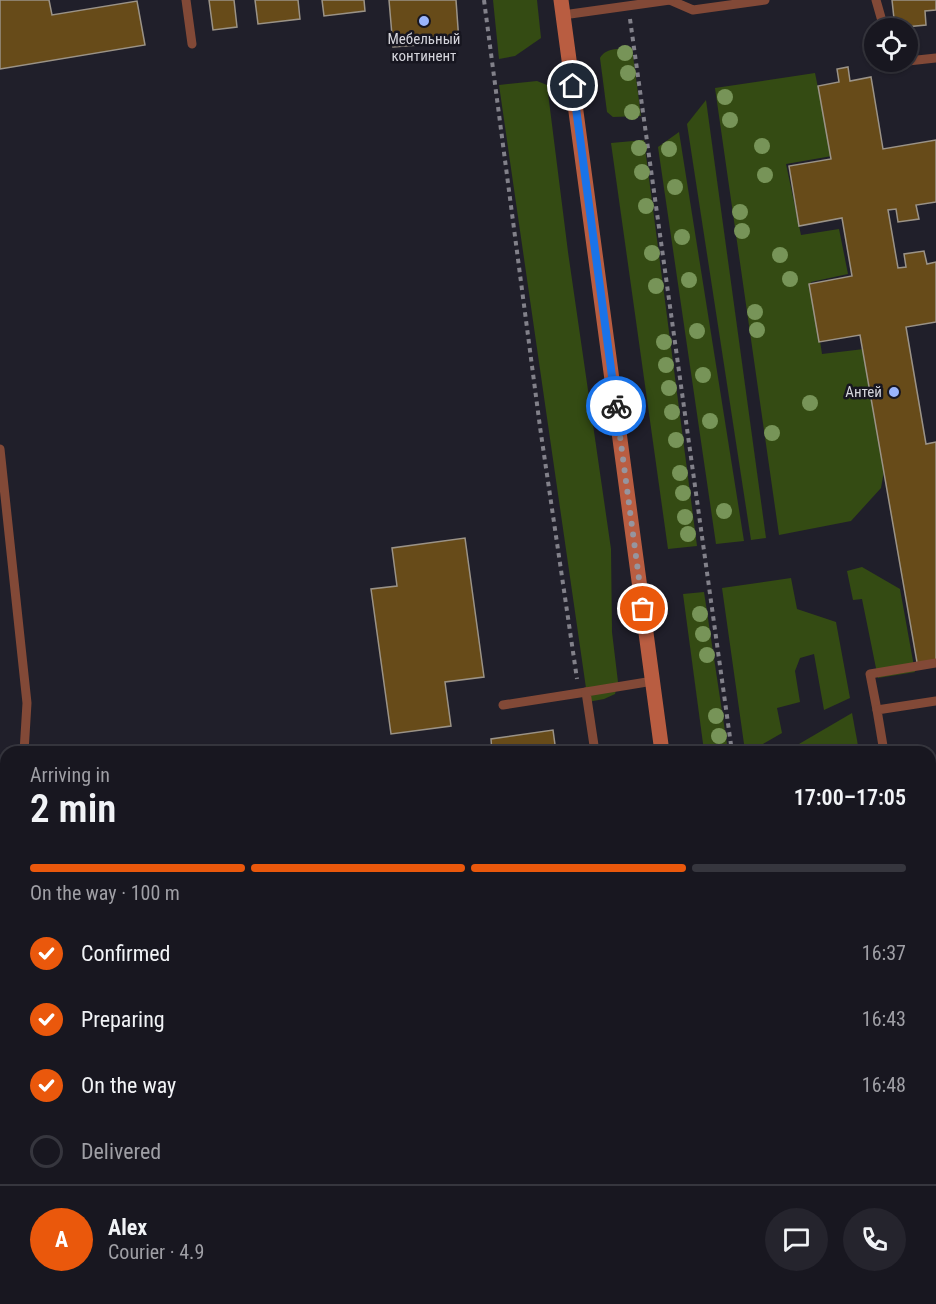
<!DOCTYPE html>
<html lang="en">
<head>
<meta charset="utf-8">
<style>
  :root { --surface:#181720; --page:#25242d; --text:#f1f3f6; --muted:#9f9fa5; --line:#36363e; --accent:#ea580c }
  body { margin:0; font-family:"Roboto Condensed",sans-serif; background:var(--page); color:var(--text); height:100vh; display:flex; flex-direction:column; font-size:22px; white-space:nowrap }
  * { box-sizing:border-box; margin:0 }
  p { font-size:20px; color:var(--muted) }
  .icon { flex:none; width:33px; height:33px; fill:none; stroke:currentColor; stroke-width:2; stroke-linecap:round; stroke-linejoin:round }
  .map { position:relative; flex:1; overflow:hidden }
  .details { position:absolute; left:0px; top:746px; width:936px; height:560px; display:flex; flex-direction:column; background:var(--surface); border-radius:18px 18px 0 0; box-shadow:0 2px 4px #0004,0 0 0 2px var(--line) }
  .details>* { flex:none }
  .buttons { position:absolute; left:864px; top:18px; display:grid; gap:12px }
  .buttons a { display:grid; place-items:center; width:54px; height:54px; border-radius:50%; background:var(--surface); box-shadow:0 2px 4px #0004,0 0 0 2px var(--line); font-size:30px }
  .pin { position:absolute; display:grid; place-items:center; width:51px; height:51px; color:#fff; margin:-26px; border:3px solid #fff; border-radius:50%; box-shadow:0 2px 6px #0007 }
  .courier { position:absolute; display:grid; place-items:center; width:60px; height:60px; margin:-30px; border:4px solid #1a73e8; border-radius:50%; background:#fff; color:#222; box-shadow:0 2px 8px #0007 }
  .overview em { font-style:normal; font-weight:600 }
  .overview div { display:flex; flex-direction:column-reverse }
  .overview { display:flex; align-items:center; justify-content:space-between; height:102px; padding:0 30px }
  h1 { font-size:39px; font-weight:600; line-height:45px }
  .bar { display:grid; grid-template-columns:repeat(4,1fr); gap:9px 6px; align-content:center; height:72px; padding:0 30px }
  .bar i { height:8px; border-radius:4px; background:var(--line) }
  .bar .current { background:var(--accent) }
  .bar p { grid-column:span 4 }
  .line { display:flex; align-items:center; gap:15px; padding:0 30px; border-top:2px solid var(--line) }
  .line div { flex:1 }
  .round { display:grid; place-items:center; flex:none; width:63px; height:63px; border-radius:32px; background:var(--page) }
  ol { padding:0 30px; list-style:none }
  li { display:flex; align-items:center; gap:18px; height:66px }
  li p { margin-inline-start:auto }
  li .icon { padding:6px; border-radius:50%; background:var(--accent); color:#fff; stroke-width:4 }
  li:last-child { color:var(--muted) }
  li i { width:33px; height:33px; border:3px solid var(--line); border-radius:50% }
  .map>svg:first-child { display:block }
  .green { fill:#344b13 }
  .building { fill:#674b19; stroke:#9b9387; stroke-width:1.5 }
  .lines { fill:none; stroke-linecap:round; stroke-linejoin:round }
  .path { stroke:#82818a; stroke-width:4; stroke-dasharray:4.5 4.5; stroke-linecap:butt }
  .service { stroke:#824937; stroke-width:9 }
  .secondary { stroke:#b95d41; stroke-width:15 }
  .tree { fill:#779458 }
  .done { stroke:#96959e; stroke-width:6; stroke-dasharray:0 10.8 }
  .route { stroke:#1a73e8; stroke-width:8 }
  .poi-dot { fill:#9ab5fd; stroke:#171620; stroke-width:2 }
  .labels { text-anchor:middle; stroke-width:5; stroke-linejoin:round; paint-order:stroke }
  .poi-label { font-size:15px; fill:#d5d5dc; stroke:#171620 }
</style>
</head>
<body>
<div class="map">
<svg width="936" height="1304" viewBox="0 0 936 1304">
  <rect width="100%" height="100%" fill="#201f2a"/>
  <g class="green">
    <path d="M493,0H537L541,38L515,56L499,59Z"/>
    <path d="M632,48L641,116L613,117L607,112L600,58C606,47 621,49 632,48Z"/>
    <path d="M815,73L832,156L786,164L801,235L839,229L848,274L811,282L822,354L864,349L884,471L881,488L851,521L779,535L715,88Z"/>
    <path d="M537,81L547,85L568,252L611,549L612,632L618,682L615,694L604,699L588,702L499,85Z"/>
    <path d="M706,100L766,538L751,540L687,124Z"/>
    <path d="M679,132L744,541L716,544L658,147Z"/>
    <path d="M644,140L697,546L668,549L611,143Z"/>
    <path d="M862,567L900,589L915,672L878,678L862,599L853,600L847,571Z"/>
    <path d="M791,578L797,609L836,622L850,698L824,710L814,654L800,658L795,671L800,702L777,708L782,733L751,751H745L722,588Z"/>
    <path d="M704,592L728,751H704L683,594Z"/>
    <path d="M852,713L859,751H787Z"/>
    <path d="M936,1010V1103L930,1104V1011Z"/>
    <path d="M821,1299H902V1304H822Z"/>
  </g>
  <g class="building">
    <path d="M0,0H49L52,15L137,1L145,45L0,69Z"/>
    <path d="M209,0H234L237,27L213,30Z"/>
    <path d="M255,0H298L300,19L258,24Z"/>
    <path d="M322,0H364L365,11L324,16Z"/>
    <path d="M389,0H456L459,42L393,47Z"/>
    <path d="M892,0H936V10L925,11L926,25L895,28Z"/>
    <path d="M848,67L850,81L871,77L883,149L936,140V202L916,205L919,219L898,222L896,209L888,210L898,268L906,267L904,254L924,251L927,264L936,262V322L906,327L926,444L936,442V665L918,668L860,335L819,342L809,284L852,276L842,218L799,226L789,166L831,159L818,86L839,82L837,69Z"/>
    <path d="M465,538L484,677L445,682L451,726L391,734L371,589L397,586L392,548Z"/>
    <path d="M553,730L556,752H492L491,739Z"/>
    <path d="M935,861L936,906L930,908V862Z"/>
    <path d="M0,872L6,915V951L0,952Z"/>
    <path d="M6,951V1092L0,1093V952Z"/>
    <path d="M936,1107V1301L930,1261V1108Z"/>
    <path d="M6,1133V1183L0,1139V1134Z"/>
    <path d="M15,1299H60L61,1304H15Z"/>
    <path d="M532,1299H585L586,1304H533Z"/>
  </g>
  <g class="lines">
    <g class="path">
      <path d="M484,0L540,427L577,679"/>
      <path d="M630,19L732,752"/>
      <path d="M662,1299L663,1304"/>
      <path d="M809,1299L810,1304"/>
    </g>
    <g class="service">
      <path d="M186,0L192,44"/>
      <path d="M670,0L693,10L765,0"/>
      <path d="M876,0L884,28"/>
      <path d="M563,15L670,0"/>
      <path d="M908,61L936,58"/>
      <path d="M0,449L27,703L24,752"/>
      <path d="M503,705L586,692"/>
      <path d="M877,710L870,674L936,663"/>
      <path d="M595,752L586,692L653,681"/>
      <path d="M884,752L877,710L936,701"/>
      <path d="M0,761L6,760"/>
      <path d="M930,761H936"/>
      <path d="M98,1299L99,1304"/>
    </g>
    <g class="secondary">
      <path d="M561,0L662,752"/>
      <path d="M739,1299L740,1304"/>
    </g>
  </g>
  <g class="tree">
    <circle cx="625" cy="53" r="8"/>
    <circle cx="628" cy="73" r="8"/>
    <circle cx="725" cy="97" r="8"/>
    <circle cx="632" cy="112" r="8"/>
    <circle cx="730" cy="120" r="8"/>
    <circle cx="762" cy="146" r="8"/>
    <circle cx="639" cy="148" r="8"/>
    <circle cx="669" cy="149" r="8"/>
    <circle cx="642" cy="172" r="8"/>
    <circle cx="765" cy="175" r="8"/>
    <circle cx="675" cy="187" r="8"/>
    <circle cx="646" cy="206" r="8"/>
    <circle cx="740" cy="212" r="8"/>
    <circle cx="742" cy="231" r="8"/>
    <circle cx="682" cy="237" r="8"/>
    <circle cx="652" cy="253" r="8"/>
    <circle cx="780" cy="255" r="8"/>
    <circle cx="790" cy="279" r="8"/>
    <circle cx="689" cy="280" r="8"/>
    <circle cx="656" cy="286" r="8"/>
    <circle cx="755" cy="312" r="8"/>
    <circle cx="757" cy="330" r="8"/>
    <circle cx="697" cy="331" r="8"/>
    <circle cx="664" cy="342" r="8"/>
    <circle cx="666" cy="365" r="8"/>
    <circle cx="703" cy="375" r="8"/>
    <circle cx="669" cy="388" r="8"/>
    <circle cx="810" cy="403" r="8"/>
    <circle cx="672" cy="412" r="8"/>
    <circle cx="710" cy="421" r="8"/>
    <circle cx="772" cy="433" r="8"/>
    <circle cx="676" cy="440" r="8"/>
    <circle cx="680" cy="473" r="8"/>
    <circle cx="683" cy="493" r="8"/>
    <circle cx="724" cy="511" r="8"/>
    <circle cx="685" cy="517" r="8"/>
    <circle cx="688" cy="534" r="8"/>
    <circle cx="700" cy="614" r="8"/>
    <circle cx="703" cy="634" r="8"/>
    <circle cx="707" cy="655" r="8"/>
    <circle cx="716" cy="716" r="8"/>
    <circle cx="719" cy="736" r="8"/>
  </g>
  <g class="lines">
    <path class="done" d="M616,406L643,609"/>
    <path class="route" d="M573,86L616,406"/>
  </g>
  <g class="poi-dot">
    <circle cx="424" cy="21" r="6"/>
    <circle cx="894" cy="392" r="6"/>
  </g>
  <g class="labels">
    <g class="poi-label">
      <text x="424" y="44">Мебельный<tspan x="424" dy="17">континент</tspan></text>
      <text x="882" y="397" text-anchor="end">Антей</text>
    </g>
  </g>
</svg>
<div class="buttons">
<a><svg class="icon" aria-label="locate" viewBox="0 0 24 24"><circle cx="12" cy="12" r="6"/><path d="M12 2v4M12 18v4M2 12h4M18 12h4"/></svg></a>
</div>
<div class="pin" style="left:643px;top:609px;background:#ea580c"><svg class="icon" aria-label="bag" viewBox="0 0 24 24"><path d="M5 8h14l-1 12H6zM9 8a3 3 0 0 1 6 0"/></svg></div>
<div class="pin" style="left:573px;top:86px;background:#1f2937"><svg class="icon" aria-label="home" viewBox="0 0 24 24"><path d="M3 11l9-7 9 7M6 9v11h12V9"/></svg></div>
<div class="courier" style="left:616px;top:406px"><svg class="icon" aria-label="bike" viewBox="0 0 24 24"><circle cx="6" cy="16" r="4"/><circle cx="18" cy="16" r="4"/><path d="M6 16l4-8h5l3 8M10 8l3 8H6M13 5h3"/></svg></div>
<section class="details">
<div class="overview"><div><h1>2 min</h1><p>Arriving in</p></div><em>17:00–17:05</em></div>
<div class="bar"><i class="current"></i><i class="current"></i><i class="current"></i><i></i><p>On the way · 100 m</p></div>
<ol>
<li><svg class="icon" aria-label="check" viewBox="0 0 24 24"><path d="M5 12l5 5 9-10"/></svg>Confirmed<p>16:37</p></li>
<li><svg class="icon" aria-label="check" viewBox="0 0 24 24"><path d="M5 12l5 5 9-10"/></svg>Preparing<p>16:43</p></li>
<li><svg class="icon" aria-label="check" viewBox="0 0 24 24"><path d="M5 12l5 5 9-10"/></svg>On the way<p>16:48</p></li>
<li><i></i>Delivered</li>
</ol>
<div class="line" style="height:108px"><b class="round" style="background:var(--accent);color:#fff">A</b><div><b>Alex</b><p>Courier · 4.9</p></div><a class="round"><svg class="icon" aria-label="chat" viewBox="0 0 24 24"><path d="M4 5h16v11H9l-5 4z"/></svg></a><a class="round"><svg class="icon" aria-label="phone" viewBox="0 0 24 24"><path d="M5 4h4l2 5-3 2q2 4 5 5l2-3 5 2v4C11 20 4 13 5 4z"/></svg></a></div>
</section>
</div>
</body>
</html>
